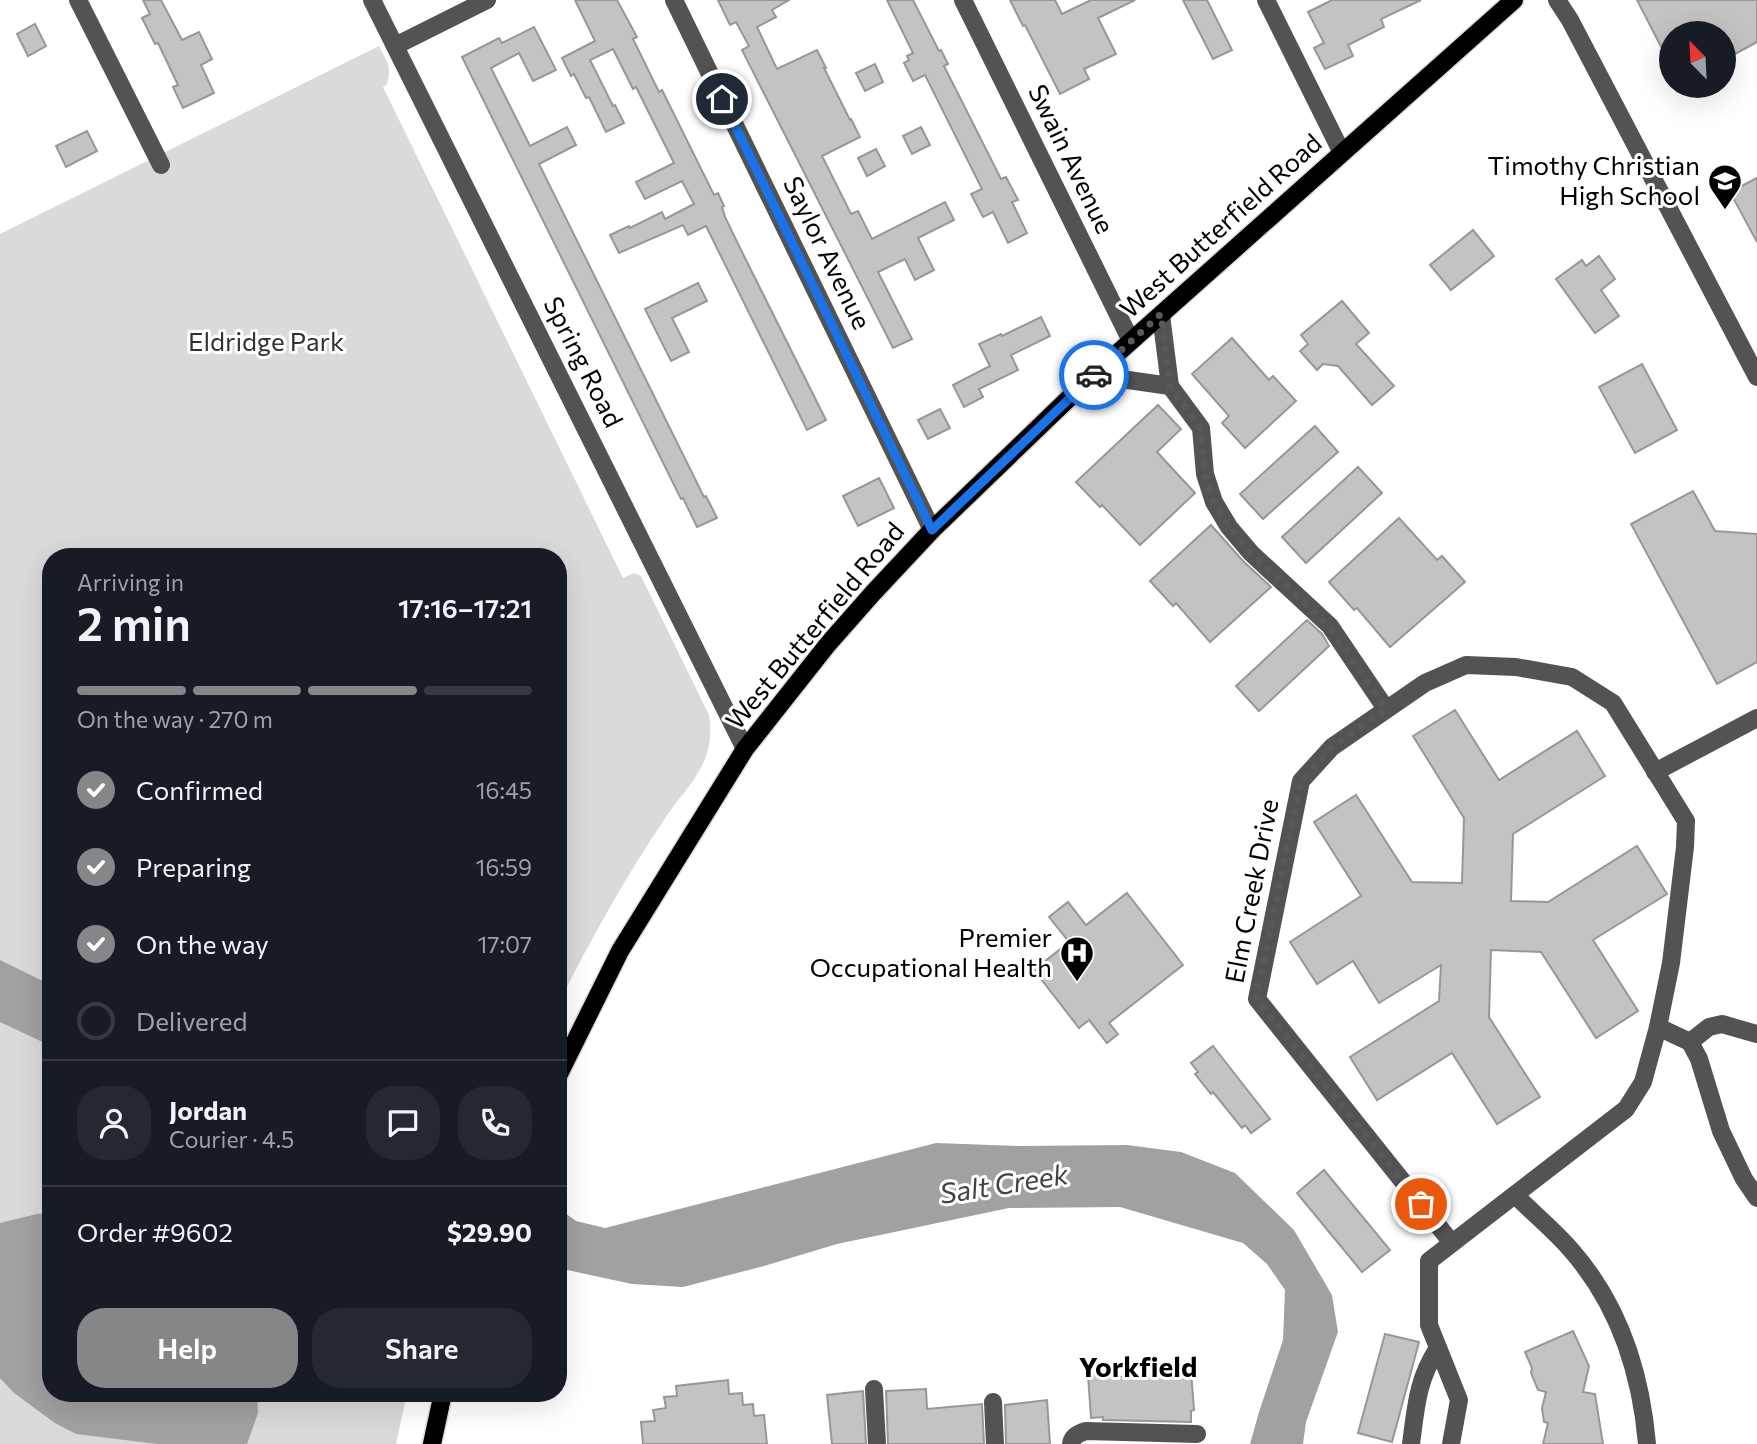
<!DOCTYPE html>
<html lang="en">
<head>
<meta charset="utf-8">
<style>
  :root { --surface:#171b24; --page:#242831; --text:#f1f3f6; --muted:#9ea1a6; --line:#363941; --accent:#858687 }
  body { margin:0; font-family:Commissioner,sans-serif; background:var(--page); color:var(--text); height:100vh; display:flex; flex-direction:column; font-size:26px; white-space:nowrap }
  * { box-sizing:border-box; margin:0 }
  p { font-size:23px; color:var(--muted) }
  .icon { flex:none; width:38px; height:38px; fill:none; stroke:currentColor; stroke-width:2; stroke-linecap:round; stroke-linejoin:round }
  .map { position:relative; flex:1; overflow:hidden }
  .panel { position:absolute; left:42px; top:548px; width:525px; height:854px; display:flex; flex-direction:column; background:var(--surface); border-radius:28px; box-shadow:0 7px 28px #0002 }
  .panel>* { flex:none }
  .needle { width:46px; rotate:336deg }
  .buttons { position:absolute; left:1659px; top:21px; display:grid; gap:14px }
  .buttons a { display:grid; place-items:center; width:77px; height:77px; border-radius:50%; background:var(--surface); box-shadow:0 7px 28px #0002; font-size:35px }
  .pin { position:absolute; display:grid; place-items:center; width:60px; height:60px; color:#fff; margin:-30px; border:4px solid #fff; border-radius:50%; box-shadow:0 2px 7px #0007 }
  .courier { position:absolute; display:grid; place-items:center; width:70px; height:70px; margin:-35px; border:5px solid #1a73e8; border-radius:50%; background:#fff; color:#222; box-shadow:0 2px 9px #0007 }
  .headline em { font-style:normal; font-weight:600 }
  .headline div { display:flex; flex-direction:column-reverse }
  .headline { display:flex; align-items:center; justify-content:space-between; height:119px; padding:0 35px }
  h1 { font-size:46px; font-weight:600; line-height:52px }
  .bar { display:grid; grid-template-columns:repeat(4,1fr); gap:10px 7px; align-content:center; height:84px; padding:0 35px }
  .bar i { height:9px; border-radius:5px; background:var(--line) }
  .bar .current { background:var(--accent) }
  .bar p { grid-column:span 4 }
  .line { display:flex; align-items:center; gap:18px; padding:0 35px; border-top:2px solid var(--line) }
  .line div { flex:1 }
  .round { display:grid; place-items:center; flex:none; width:74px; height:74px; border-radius:28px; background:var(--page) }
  ol { padding:0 35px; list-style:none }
  li { display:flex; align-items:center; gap:21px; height:77px }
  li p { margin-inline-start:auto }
  li .icon { padding:7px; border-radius:50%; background:var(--accent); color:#fff; stroke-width:4 }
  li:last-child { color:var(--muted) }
  li i { width:38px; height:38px; border:4px solid var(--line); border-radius:50% }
  .action { display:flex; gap:14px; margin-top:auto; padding:14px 35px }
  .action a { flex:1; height:80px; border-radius:28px; background:var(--accent); color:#fff; font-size:28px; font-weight:600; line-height:80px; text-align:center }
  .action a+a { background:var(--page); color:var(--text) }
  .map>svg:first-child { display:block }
  .green { fill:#dadada }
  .water { fill:#a1a1a1 }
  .building { fill:#c3c3c3; stroke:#979797; stroke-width:2 }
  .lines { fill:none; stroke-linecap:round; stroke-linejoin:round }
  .major-casing { stroke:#dbdbdb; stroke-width:21 }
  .minor { stroke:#535353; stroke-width:18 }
  .major { stroke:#000; stroke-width:18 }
  .done { stroke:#595959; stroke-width:7; stroke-dasharray:0 12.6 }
  .route { stroke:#1a73e8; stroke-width:9 }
  .labels { text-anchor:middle; stroke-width:6; stroke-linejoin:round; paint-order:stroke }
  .street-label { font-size:26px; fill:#000; stroke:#fff }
  .poi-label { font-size:26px; fill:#000; stroke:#fff; text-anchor:end }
  .park-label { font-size:26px; fill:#313131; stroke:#fff }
  .water-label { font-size:28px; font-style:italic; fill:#424242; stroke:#fff }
  .neighbourhood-label { font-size:28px; font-weight:bold; fill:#000; stroke:#fff }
</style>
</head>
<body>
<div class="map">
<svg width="1757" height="1444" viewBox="0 0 1757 1444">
  <rect width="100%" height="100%" fill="#fff"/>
  <path class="green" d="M379,46C387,62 392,66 387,84L383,87L623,578L634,573L641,576L709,715C712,734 710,753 699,771C691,786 678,799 668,814C627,874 591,939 558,1004V556H51V1393H407L396,1444H0V234Z"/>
  <g class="water">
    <path d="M0,960L51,985V1046L0,1022Z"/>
    <path d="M936,1143L1019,1146L1127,1145L1181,1152L1235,1173L1294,1230L1332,1295L1338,1332L1306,1422L1303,1444H1250L1259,1412L1283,1340L1285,1290L1267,1264L1243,1243L1120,1207L1009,1208L837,1244L764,1266L683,1287L632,1284L558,1268V1208L576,1221L605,1228Z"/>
    <path d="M51,1213V1393H257L258,1413L247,1444H157L76,1434L55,1423L29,1404L13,1392L0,1378V1223L37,1214Z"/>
  </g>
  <g class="building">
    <path d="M143,0H161L182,40L199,32L212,59L201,65L214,93L183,108L173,87L178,85L158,43L155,44L142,18L150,14Z"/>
    <path d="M575,0H617L637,37L633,39L659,92L662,90L714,195L718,193L724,206L722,207L725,217L742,252L826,420L807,430L706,226L688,235L683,225L619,253L610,235L629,226L630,228L662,212L665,219L694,204L682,181L645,199L636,182L674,163L636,87L633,89L613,49L590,60L613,106L615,105L624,123L606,132L589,97L586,98L574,74L571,76L562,58L595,41Z"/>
    <path d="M718,0H789L772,10L776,17L757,27L777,69L817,50L826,68H824L850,120L851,119L860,137L822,156L851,214L858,211L872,239L945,202L954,220L918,238L934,270L915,280L905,259L878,272L912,339L893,348L742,50L749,46L736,22L730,25Z"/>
    <path d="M887,0H913L939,51L941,50L948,64L944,66L1001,179L1006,177L1018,200L1012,202L1027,233L1008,243L993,212L983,217L971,194L982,189L925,75L913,81L904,63L909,60L907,56L913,53Z"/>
    <path d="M1010,0H1055L1062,14L1091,0H1135L1098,18L1116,54L1084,69L1089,79L1060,94L1025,25L1023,26Z"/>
    <path d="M1183,0H1207L1232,50L1213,59Z"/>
    <path d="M1332,0H1421L1381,19L1384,27L1348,45L1353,56L1325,69L1314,48L1324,43L1308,12Z"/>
    <path d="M1637,0H1757V42L1724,60V33H1671V66Z"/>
    <path d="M35,24L46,46L28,56L17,34Z"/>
    <path d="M534,27L556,70L533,81L519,53L491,68L530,146L567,127L576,145L539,164L704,497L706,496L717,518L697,527L683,498L681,499L462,57L499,38L502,43Z"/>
    <path d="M875,64L883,82L865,91L856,73Z"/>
    <path d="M921,127L930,145L912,154L903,136Z"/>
    <path d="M87,131L97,151L66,167L56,146Z"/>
    <path d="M876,149L885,166L867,176L858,158Z"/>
    <path d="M1757,178V242L1730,192Z"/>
    <path d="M1473,230L1494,256L1451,290L1430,265Z"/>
    <path d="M1599,256L1615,279L1601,290L1619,316L1595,333L1556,279L1582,260L1586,266Z"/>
    <path d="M698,283L707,301L672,318L689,352L671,361L645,309Z"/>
    <path d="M1342,301L1369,333L1356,344L1394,386L1372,405L1338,366L1323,364L1317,370L1300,351L1308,344L1301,335Z"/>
    <path d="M1041,317L1050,336L1011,355L1018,370L979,389L983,397L964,407L953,385L990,366L979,344L1001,334L1002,336Z"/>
    <path d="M1232,338L1269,380L1273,376L1296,401L1245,448L1222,423L1229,416L1192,374Z"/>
    <path d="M1642,364L1677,430L1635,453L1599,387Z"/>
    <path d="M1158,405L1181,429L1157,452L1195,493L1140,545L1102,505L1100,507L1076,482Z"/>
    <path d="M940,409L950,428L928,439L918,420Z"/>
    <path d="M1315,426L1338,452L1263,519L1240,494Z"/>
    <path d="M1358,467L1382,493L1306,563L1282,537Z"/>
    <path d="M879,478L894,508L858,526L843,496Z"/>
    <path d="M1693,491L1715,531L1757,534V662L1717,684L1631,524Z"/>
    <path d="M1399,518L1437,560L1442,556L1465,582L1390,647L1357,608L1354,610L1329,582Z"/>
    <path d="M1211,525L1243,561L1271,587L1210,642L1176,603L1173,606L1150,581Z"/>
    <path d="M1307,620L1322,634L1329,646L1259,711L1236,686Z"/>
    <path d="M1455,710L1499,780L1577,731L1605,776L1513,834L1511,901L1548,902L1637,846L1667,894L1593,940L1638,1011L1596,1038L1541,952L1491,950L1489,1017L1540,1097L1497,1124L1452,1053L1377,1100L1350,1057L1439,1001L1441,965L1379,1003L1353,961L1317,984L1290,942L1361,896L1314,822L1356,795L1412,882L1462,883L1464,818L1413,736Z"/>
    <path d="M1127,893L1183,965L1109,1023L1118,1034L1107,1043L1089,1020L1079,1028L1034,970L1069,942L1049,917L1068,902L1086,925Z"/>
    <path d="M1213,1046L1270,1119L1251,1133L1245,1125L1242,1128L1213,1092L1211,1094L1195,1074L1198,1072L1191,1063Z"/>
    <path d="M1324,1170L1390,1250L1362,1272L1297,1193Z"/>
    <path d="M1573,1331L1589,1366L1583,1392L1595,1394L1603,1444H1543L1548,1423L1544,1422L1542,1408L1546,1392L1538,1390L1531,1373L1532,1368L1525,1352Z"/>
    <path d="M1385,1334L1419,1342L1392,1442L1358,1433Z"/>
    <path d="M1191,1371L1194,1410L1191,1411V1422L1103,1420V1417L1091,1418L1088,1375L1117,1373V1377Z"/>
    <path d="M728,1380L729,1394L742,1393L743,1405L753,1404L754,1416L764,1415L767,1444H643L641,1422L655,1421L653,1410L666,1408L664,1397L677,1396L676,1386Z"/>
    <path d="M926,1389L927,1409L982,1404L984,1444H888L886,1391Z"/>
    <path d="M863,1391L866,1444H832L827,1395Z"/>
    <path d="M1047,1400L1050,1444H1006L1005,1405Z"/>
  </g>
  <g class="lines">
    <g class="major-casing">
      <g id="major">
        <path d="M558,1076L620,951L745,749L828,644L873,593L932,530L1093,375L1514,0"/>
        <path d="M432,1444L443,1393"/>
      </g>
    </g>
    <g class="minor">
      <path d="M78,0L161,165"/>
      <path d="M372,0L745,749"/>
      <path d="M674,0L932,530"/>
      <path d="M963,0L1131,341"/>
      <path d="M1266,0L1342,153"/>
      <path d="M1557,0L1570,20L1757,377"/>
      <path d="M395,46L487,0"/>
      <path d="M1161,315L1170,386L1201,428L1205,474L1214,502L1229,527L1251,553L1330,626L1386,709"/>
      <path d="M1093,375L1170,386"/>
      <path d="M1655,772L1757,718"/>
      <path d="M1658,1027L1690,1042L1699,1059L1721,1131L1744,1179L1757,1198"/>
      <path d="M1690,1042L1709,1027L1722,1024L1757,1034"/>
      <path d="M1515,1195C1534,1214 1555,1231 1572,1251C1619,1305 1641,1374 1647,1444"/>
      <path d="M874,1389L877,1444"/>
      <path d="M993,1402L995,1444"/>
      <path d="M1071,1444C1072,1436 1079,1433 1086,1431L1197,1434"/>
      <path d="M1411,1444C1416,1407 1417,1380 1438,1348"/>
      <path d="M1451,1444L1459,1400L1429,1325V1261L1626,1109L1643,1082L1658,1027L1671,963L1685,847L1686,821L1613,703L1572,677L1516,667L1466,665L1425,683L1332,747L1301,781L1257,999L1452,1243"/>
    </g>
    <use href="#major" class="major"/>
  </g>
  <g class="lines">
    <path class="done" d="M1094,375L1161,314L1170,387L1201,428L1205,474L1214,502L1229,527L1251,553L1329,626L1386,709L1332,747L1301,781L1256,999L1421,1204"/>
    <path class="route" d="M722,99L932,530L1094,375"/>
  </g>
  <defs>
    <g id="school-pin" transform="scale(1.75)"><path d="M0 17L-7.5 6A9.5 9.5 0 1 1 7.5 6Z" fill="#000" stroke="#fff"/><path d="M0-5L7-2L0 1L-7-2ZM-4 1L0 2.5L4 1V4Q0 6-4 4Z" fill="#fff"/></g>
    <g id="hospital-pin" transform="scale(1.75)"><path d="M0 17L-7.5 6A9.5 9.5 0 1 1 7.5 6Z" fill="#000" stroke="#fff"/><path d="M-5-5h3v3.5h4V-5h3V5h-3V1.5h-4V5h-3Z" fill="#fff"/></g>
  </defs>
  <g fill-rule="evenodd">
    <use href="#school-pin" x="1725" y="181"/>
    <use href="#hospital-pin" x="1077" y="953"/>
  </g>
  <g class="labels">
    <g class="street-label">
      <text transform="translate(1071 159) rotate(64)" y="9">Swain Avenue</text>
      <text transform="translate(1221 226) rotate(-42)" y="9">West Butterfield Road</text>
      <text transform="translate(827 253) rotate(64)" y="9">Saylor Avenue</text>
      <text transform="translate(583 362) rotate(63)" y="9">Spring Road</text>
      <text transform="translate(815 626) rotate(-50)" y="9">West Butterfield Road</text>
      <text transform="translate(1252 891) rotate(-79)" y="9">Elm Creek Drive</text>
    </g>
    <g class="poi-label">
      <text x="1700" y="175">Timothy Christian<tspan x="1700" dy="30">High School</tspan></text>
      <text x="1052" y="947">Premier<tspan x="1052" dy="30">Occupational Health</tspan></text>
    </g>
    <g class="park-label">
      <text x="266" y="351">Eldridge Park</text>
    </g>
    <g class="water-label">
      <text transform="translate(1004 1184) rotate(-9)" y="10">Salt Creek</text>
    </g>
    <g class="neighbourhood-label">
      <text x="1138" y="1377">Yorkfield</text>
    </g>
  </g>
</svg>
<div class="buttons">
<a><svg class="needle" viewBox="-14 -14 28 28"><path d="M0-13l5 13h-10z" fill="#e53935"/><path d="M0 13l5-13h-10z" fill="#9ea1a6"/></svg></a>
</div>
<div class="pin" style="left:1421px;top:1204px;background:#ea580c"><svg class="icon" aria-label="bag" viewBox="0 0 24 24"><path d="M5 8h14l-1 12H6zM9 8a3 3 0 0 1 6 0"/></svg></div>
<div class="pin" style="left:722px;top:99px;background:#1f2937"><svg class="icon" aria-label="home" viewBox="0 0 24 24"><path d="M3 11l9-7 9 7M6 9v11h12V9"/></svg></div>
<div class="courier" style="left:1094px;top:375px"><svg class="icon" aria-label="car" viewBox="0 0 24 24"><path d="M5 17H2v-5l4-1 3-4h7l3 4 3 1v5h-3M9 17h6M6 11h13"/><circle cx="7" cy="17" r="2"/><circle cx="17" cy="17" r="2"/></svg></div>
<section class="panel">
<div class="headline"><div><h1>2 min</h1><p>Arriving in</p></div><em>17:16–17:21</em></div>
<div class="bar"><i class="current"></i><i class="current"></i><i class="current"></i><i></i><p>On the way · 270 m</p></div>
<ol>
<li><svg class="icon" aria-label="check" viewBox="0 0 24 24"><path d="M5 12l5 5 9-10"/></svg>Confirmed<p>16:45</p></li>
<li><svg class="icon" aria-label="check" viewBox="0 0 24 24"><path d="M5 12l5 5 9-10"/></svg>Preparing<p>16:59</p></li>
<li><svg class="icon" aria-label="check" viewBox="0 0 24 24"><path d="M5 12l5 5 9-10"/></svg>On the way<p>17:07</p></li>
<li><i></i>Delivered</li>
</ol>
<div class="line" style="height:126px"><a class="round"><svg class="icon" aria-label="person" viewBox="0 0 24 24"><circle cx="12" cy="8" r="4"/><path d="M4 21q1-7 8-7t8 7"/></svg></a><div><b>Jordan</b><p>Courier · 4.5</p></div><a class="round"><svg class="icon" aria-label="chat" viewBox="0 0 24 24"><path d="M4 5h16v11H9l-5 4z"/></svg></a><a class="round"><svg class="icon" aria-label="phone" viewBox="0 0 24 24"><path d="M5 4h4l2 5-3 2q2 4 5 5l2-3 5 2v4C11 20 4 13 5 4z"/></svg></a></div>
<div class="line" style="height:91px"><div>Order #9602</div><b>$29.90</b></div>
<div class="action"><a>Help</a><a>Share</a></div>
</section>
</div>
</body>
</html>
